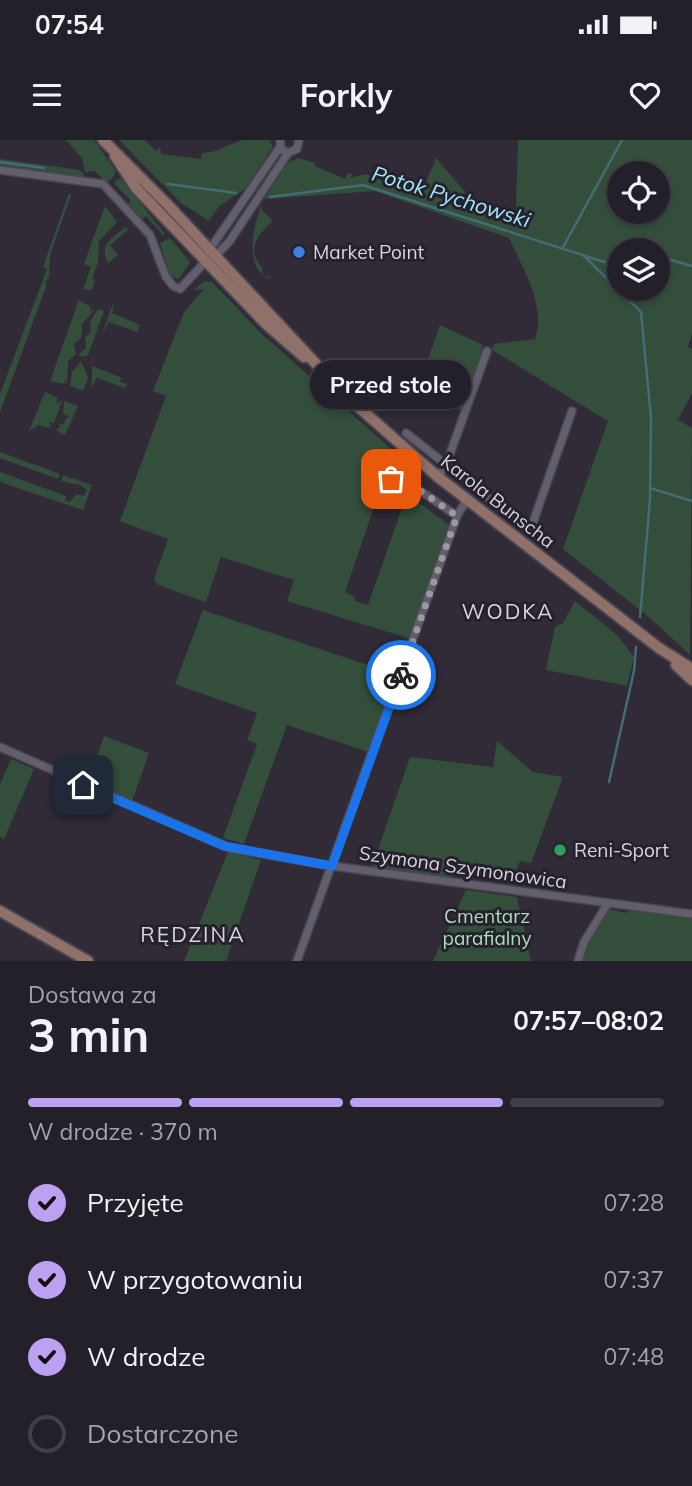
<!DOCTYPE html>
<html lang="pl">
<head>
<meta charset="utf-8">
<style>
  :root { --surface:#242029; --page:#302d35; --text:#f1f3f6; --muted:#a3a3a8; --line:#413e46; --accent:#bca0f2 }
  body { margin:0; font-family:Mulish,sans-serif; background:var(--page); color:var(--text); height:100vh; display:flex; flex-direction:column; font-size:26px; white-space:nowrap }
  * { box-sizing:border-box; margin:0 }
  p { font-size:23px; color:var(--muted) }
  .icon { flex:none; width:38px; height:38px; fill:none; stroke:currentColor; stroke-width:2; stroke-linecap:round; stroke-linejoin:round }
  .map { position:relative; height:821px; overflow:hidden }
  .drawer { display:flex; flex-direction:column; background:var(--surface); flex:1 }
  .drawer>* { flex:none }
  .controls { position:absolute; left:607px; top:21px; display:grid; gap:14px }
  .controls a { display:grid; place-items:center; width:63px; height:63px; border-radius:50%; background:var(--surface); box-shadow:0 4px 10px #0003,0 0 0 2px var(--line); font-size:35px }
  .pin { position:absolute; display:grid; place-items:center; width:60px; height:60px; color:#fff; margin:-30px; border-radius:14px; box-shadow:0 4px 10px #0006 }
  .courier { position:absolute; display:grid; place-items:center; width:70px; height:70px; margin:-35px; border:5px solid #1a73e8; border-radius:50%; background:#fff; color:#222; box-shadow:0 2px 9px #0007 }
  .bubble { position:absolute; height:49px; border-radius:24px; background:var(--surface); box-shadow:0 4px 10px #0003,0 0 0 2px var(--line); font-size:23px; font-weight:700; line-height:49px; text-align:center }
  .overview em { font-style:normal; font-weight:700 }
  .overview div { display:flex; flex-direction:column-reverse }
  .overview { display:flex; align-items:center; justify-content:space-between; height:119px; padding:0 28px }
  h1 { font-size:46px; font-weight:700; line-height:52px }
  .bar { display:grid; grid-template-columns:repeat(4,1fr); gap:10px 7px; align-content:center; height:84px; padding:0 28px }
  .bar i { height:9px; border-radius:5px; background:var(--line) }
  .bar .active { background:var(--accent) }
  .bar p { grid-column:span 4 }
  ol { padding:0 28px; list-style:none }
  li { display:flex; align-items:center; gap:21px; height:77px }
  li p { margin-inline-start:auto }
  li .icon { padding:7px; border-radius:50%; background:var(--accent); color:#111; stroke-width:4 }
  li:last-child { color:var(--muted) }
  li i { width:38px; height:38px; border:4px solid var(--line); border-radius:50% }
  .status { display:flex; justify-content:space-between; align-items:center; height:49px; padding:0 35px; background:var(--surface); direction:ltr }
  .status svg { height:19px; fill:currentColor }
  header { display:flex; justify-content:space-between; align-items:center; height:91px; padding:0 28px; background:var(--surface); font-size:32px; font-weight:700 }
  .map>svg:first-child { display:block }
  .green { fill:#334f3b; fill-rule:evenodd }
  .lines { fill:none; stroke-linecap:round; stroke-linejoin:round }
  .stream { stroke:#436c75; stroke-width:2.5 }
  .street-casing { stroke:#494650; stroke-width:10 }
  .secondary-casing { stroke:#494650; stroke-width:14 }
  .street { stroke:#635e6c; stroke-width:7 }
  .secondary { stroke:#907169; stroke-width:10 }
  .done { stroke:#9c99a2; stroke-width:7; stroke-dasharray:0 12.6 }
  .route { stroke:#1a73e8; stroke-width:9 }
  .shop-dot { fill:#3f7fe0; stroke:#26212d; stroke-width:2.5 }
  .leisure-dot { fill:#2e9e5b; stroke:#26212d; stroke-width:2.5 }
  .labels { text-anchor:middle; stroke-width:6; stroke-linejoin:round; paint-order:stroke }
  .poi-label { font-size:19px; fill:#d6d4dc; stroke:#26212d; text-anchor:start }
  .street-label { font-size:19px; fill:#d6d4dc; stroke:#26212d }
  .park-label { font-size:19px; fill:#a9dfb7; stroke:#26212d }
  .water-label { font-size:21px; font-style:italic; fill:#9deafb; stroke:#26212d }
  .neighbourhood-label { font-size:21px; letter-spacing:2px; fill:#d6d4dc; stroke:#26212d }
</style>
</head>
<body>
<div class="status"><b>07:54</b><svg viewBox="0 0 49 12"><path d="M0 12V9h3v3zM5 12V6h3v6zM10 12V3h3v9zM15 12V0h3v12zM26 1h20v11H26zM47 4h2v5h-2z"/></svg></div>
<header><svg class="icon" aria-label="menu" viewBox="0 0 24 24"><path d="M4 6h16M4 12h16M4 18h16"/></svg>Forkly<svg class="icon" aria-label="heart" viewBox="0 0 24 24"><path d="M12 20l-8-8c-3-5 5-10 8-4 3-6 11-1 8 4z"/></svg></header>
<div class="map">
<svg width="692" height="821" viewBox="0 0 692 821">
  <rect width="100%" height="100%" fill="#302b37"/>
  <g class="green">
    <path d="M66,0H94L115,30V35L107,43L95,31L85,32L82,18Z"/>
    <path d="M119,0H145L156,11L160,7L161,14L201,19L202,13L212,12L242,0H270L273,7L245,49L219,66L209,81L181,63Z"/>
    <path d="M518,0H692V193L688,207L692,209V253L678,280L692,288L690,515L650,478L563,409L608,281L492,210L494,204L535,199C547,167 522,127 509,98L375,51L264,59L287,23L298,18L315,23V26L345,39L348,33L353,35L349,38L366,34L389,44L396,38L405,47L422,52L436,18L465,52L461,59L424,53L519,84L516,64ZM620,33H658V72H620ZM620,110H658V149H620Z"/>
    <path d="M0,19L80,30L86,38L0,26Z"/>
    <path d="M118,39H121L165,94L163,95L146,76L141,80L127,65L131,61L114,43Z"/>
    <path d="M69,53L71,55L50,115L49,138L45,142L47,144L0,272V254L47,129L43,127Z"/>
    <path d="M262,63L261,69L273,81C257,95 245,110 263,129L261,132L267,138L272,134L268,139C243,125 254,84 262,63Z"/>
    <path d="M105,66L117,82L99,101L98,122L92,139L95,140L92,150L83,149L91,127L84,124Z"/>
    <path d="M126,87L128,90L110,105L118,115L108,123C98,105 113,97 126,87Z"/>
    <path d="M170,98L190,122L179,139L171,137L160,103Z"/>
    <path d="M205,141L212,142L263,195L398,315L385,335L345,452L355,457V461L368,465L407,354L452,387L411,499L287,461L294,440L221,417L206,462L158,445L154,439L168,399L120,381L166,256L153,251L184,172L204,149L193,150Z"/>
    <path d="M79,160L91,167L90,172L96,168L82,184V197L74,204L76,214L68,221L67,245L65,240L63,244L50,241Z"/>
    <path d="M114,161L112,173L140,185L137,192L109,182L102,194Z"/>
    <path d="M98,169L104,171L88,215L83,217L78,215L86,208L85,197L91,192L90,181Z"/>
    <path d="M440,185L483,205L463,271L417,251Z"/>
    <path d="M94,213L92,226L122,238L120,242L127,244L125,248L97,238L90,249C94,236 90,226 94,213Z"/>
    <path d="M81,221L88,238L83,251L70,246L72,232Z"/>
    <path d="M45,252L58,258L56,264L62,260L54,283L49,282L51,288L38,285L29,291Z"/>
    <path d="M64,261L78,266L65,295L56,290L60,287L59,283L63,285L66,278L70,277L63,274Z"/>
    <path d="M0,312L60,334L58,339L0,318Z"/>
    <path d="M0,332L66,356L65,360L70,362L76,354L84,356L87,350L80,345L61,341L63,335L92,345L83,370L0,342Z"/>
    <path d="M575,461L617,495L634,517L627,546L546,530L555,487L563,483Z"/>
    <path d="M203,470L398,535L369,612L287,585L244,704L223,698L257,604L247,600L257,573L175,544Z"/>
    <path d="M104,596L149,613L132,661L91,643L90,636Z"/>
    <path d="M497,601L533,632L563,637L531,723L520,721L510,744L473,733L447,737L372,727L410,617L493,627Z"/>
    <path d="M11,619L34,629L4,699L0,697V644Z"/>
    <path d="M228,712L261,720L226,821H184Z"/>
    <path d="M466,750L517,757L531,821H433Z"/>
    <path d="M609,769L625,773C642,764 674,776 692,779V821H580L597,783Z"/>
  </g>
  <g class="lines">
    <g class="stream">
      <path d="M0,22L44,28"/>
      <path d="M168,44L236,53"/>
      <path d="M270,57L363,45L620,127"/>
      <path d="M562,109L622,0"/>
      <path d="M583,115L641,172L651,278L650,359L640,477"/>
      <path d="M658,116L692,126"/>
      <path d="M650,348L692,361"/>
      <path d="M609,642L634,531L636,507"/>
    </g>
    <g class="street-casing">
      <g id="street">
        <path d="M280,0L281,9L288,13L297,9L299,0"/>
        <path d="M0,30L103,44L150,95L166,137L173,146L180,149L206,121L210,109L280,7"/>
        <path d="M213,118L229,102L288,13"/>
        <path d="M406,293L530,391L572,271"/>
        <path d="M438,337L446,325L487,211"/>
        <path d="M391,339L396,334L457,376"/>
        <path d="M0,607L230,708L332,726L692,774"/>
        <path d="M297,821L457,376L467,359"/>
        <path d="M578,821L584,802L608,763"/>
      </g>
    </g>
    <g class="secondary-casing">
      <g id="secondary">
        <path d="M103,0L167,64L346,256L438,337L659,508L692,529"/>
        <path d="M115,16L136,48L267,185L304,217"/>
        <path d="M676,525L692,540"/>
        <path d="M0,771L88,821"/>
      </g>
    </g>
    <use href="#street" class="street"/>
    <use href="#secondary" class="secondary"/>
  </g>
  <g class="lines">
    <path class="done" d="M391,339L396,334L457,376L401,535"/>
    <path class="route" d="M83,645L224,706L332,726L401,535"/>
  </g>
  <circle class="shop-dot" cx="299" cy="112" r="7"/>
  <circle class="leisure-dot" cx="560" cy="710" r="7"/>
  <g class="labels">
    <g class="poi-label">
      <text x="313" y="119">Market Point</text>
      <text x="574" y="717">Reni-Sport</text>
    </g>
    <g class="street-label">
      <text transform="translate(498 361) rotate(38)" y="7">Karola Bunscha</text>
      <text transform="translate(463 727) rotate(8)" y="7">Szymona Szymonowica</text>
    </g>
    <g class="park-label">
      <text x="487" y="783">Cmentarz<tspan x="487" dy="22">parafialny</tspan></text>
    </g>
    <g class="water-label">
      <text transform="translate(451 57) rotate(17)" y="7">Potok Pychowski</text>
    </g>
    <g class="neighbourhood-label">
      <text x="508" y="479">WODKA</text>
      <text x="193" y="802">RĘDZINA</text>
    </g>
  </g>
</svg>
<div class="controls">
<a><svg class="icon" aria-label="locate" viewBox="0 0 24 24"><circle cx="12" cy="12" r="6"/><path d="M12 2v4M12 18v4M2 12h4M18 12h4"/></svg></a>
<a><svg class="icon" aria-label="layers" viewBox="0 0 24 24"><path d="M12 4l9 5-9 5-9-5zM3 14l9 5 9-5"/></svg></a>
</div>
<div class="pin" style="left:391px;top:339px;background:#ea580c"><svg class="icon" aria-label="bag" viewBox="0 0 24 24"><path d="M5 8h14l-1 12H6zM9 8a3 3 0 0 1 6 0"/></svg></div>
<div class="pin" style="left:83px;top:645px;background:#1f2937"><svg class="icon" aria-label="home" viewBox="0 0 24 24"><path d="M3 11l9-7 9 7M6 9v11h12V9"/></svg></div>
<div class="courier" style="left:401px;top:535px"><svg class="icon" aria-label="bike" viewBox="0 0 24 24"><circle cx="6" cy="16" r="4"/><circle cx="18" cy="16" r="4"/><path d="M6 16l4-8h5l3 8M10 8l3 8H6M13 5h3"/></svg></div>
<div class="bubble" style="left:310px;top:220px;width:161px">Przed stole</div>
</div>
<section class="drawer">
<div class="overview"><div><h1>3 min</h1><p>Dostawa za</p></div><em>07:57–08:02</em></div>
<div class="bar"><i class="active"></i><i class="active"></i><i class="active"></i><i></i><p>W drodze · 370 m</p></div>
<ol>
<li><svg class="icon" aria-label="check" viewBox="0 0 24 24"><path d="M5 12l5 5 9-10"/></svg>Przyjęte<p>07:28</p></li>
<li><svg class="icon" aria-label="check" viewBox="0 0 24 24"><path d="M5 12l5 5 9-10"/></svg>W przygotowaniu<p>07:37</p></li>
<li><svg class="icon" aria-label="check" viewBox="0 0 24 24"><path d="M5 12l5 5 9-10"/></svg>W drodze<p>07:48</p></li>
<li><i></i>Dostarczone</li>
</ol>
</section>
</body>
</html>
